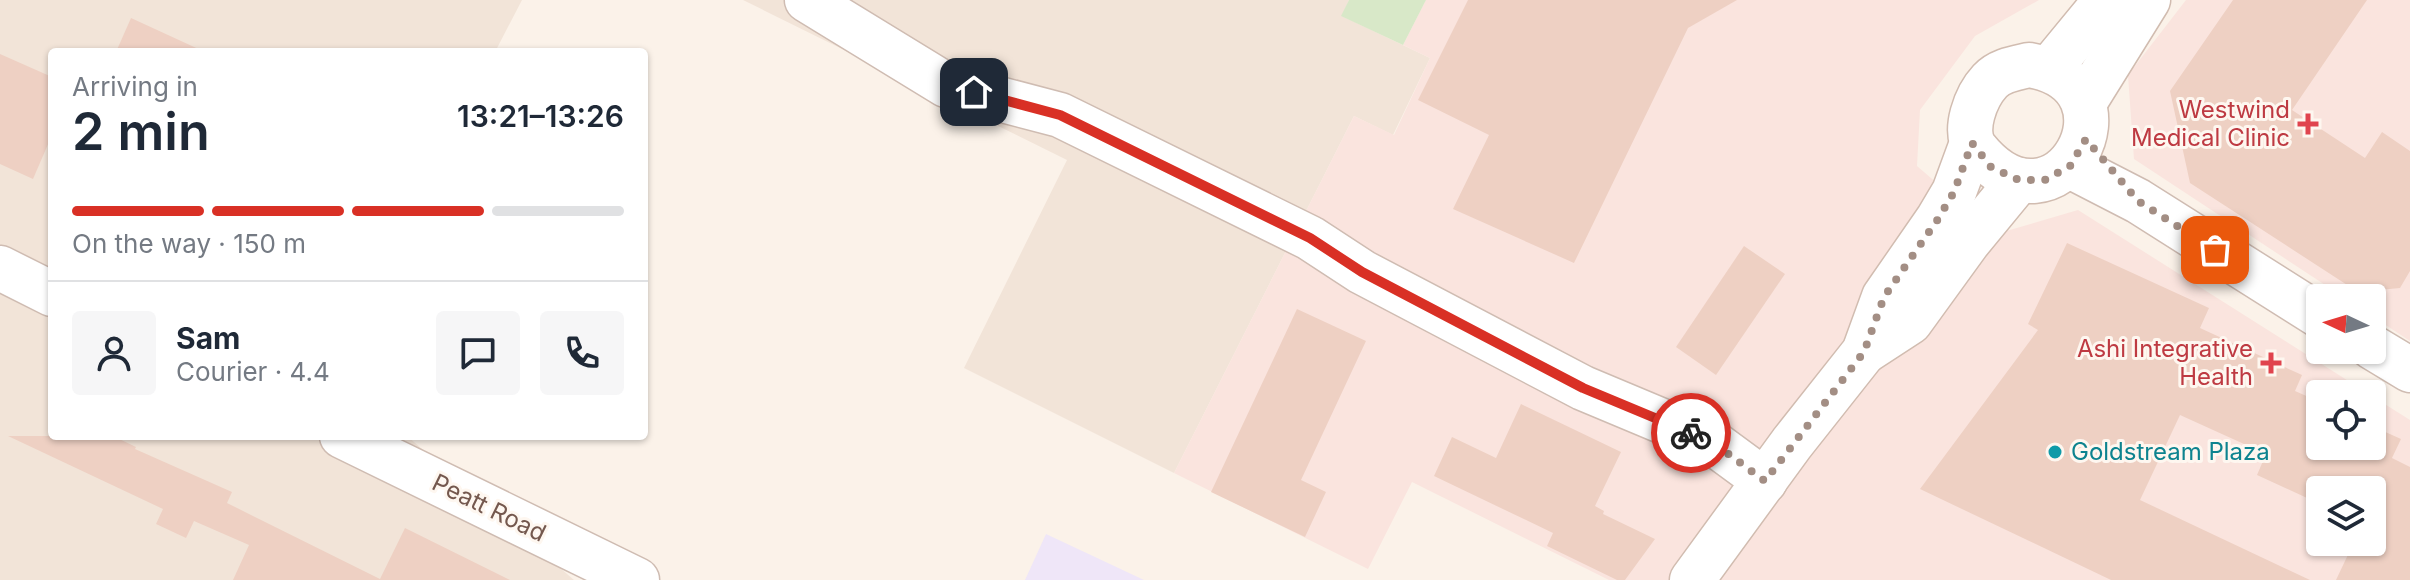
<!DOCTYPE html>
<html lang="en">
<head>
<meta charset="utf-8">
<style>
  :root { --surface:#fff; --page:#f6f6f7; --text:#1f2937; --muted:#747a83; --line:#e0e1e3; --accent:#d93025 }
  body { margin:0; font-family:Inter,sans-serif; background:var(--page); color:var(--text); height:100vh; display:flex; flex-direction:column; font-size:30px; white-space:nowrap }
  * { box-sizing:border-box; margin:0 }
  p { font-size:26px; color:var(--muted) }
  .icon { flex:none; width:44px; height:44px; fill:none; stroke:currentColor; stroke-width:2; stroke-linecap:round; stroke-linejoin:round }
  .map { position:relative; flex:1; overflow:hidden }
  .details { position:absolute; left:48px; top:48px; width:600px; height:392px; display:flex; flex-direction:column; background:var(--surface); border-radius:8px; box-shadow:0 2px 6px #0004 }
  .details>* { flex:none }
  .needle { width:52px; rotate:274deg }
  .buttons { position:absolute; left:2306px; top:284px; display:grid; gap:16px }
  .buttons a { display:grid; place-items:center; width:80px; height:80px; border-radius:8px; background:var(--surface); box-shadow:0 2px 6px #0004; font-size:40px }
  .pin { position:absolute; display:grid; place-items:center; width:68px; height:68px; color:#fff; margin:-34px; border-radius:16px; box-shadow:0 4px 12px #0006 }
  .courier { position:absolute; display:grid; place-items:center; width:80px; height:80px; margin:-40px; border:6px solid #d93025; border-radius:50%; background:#fff; color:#222; box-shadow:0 2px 10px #0007 }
  .head em { font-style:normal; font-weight:600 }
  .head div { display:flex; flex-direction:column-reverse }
  .head { display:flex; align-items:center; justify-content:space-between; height:136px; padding:0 24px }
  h1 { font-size:52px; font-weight:600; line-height:60px }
  .bar { display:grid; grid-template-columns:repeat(4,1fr); gap:12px 8px; align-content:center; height:96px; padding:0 24px }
  .bar i { height:10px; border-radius:6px; background:var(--line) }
  .bar .on { background:var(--accent) }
  .bar p { grid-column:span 4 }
  .line { display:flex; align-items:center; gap:20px; padding:0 24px; border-top:2px solid var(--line) }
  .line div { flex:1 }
  .round { display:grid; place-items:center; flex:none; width:84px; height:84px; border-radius:8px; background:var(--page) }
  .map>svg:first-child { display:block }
  .residential { fill:#f2e4d8 }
  .commercial { fill:#fae4de; fill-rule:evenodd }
  .education { fill:#efe6f8 }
  .green { fill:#d8e8c8 }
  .building { fill:#eed0c3 }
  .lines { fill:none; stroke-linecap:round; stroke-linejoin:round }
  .minor-casing { stroke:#cfbcb2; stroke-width:47 }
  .tertiary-casing { stroke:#cfbcb2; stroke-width:47 }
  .secondary-casing { stroke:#d1bcb0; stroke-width:47 }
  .minor { stroke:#fff; stroke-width:44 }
  .tertiary { stroke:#fff; stroke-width:44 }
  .secondary { stroke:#fff; stroke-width:44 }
  .done { stroke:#a38e84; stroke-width:8; stroke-dasharray:0 14.4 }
  .route { stroke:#d93025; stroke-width:10 }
  .health-dot { fill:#e0444e; stroke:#fef7f0; stroke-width:3 }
  .culture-dot { fill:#0f9aa8; stroke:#fef7f0; stroke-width:3 }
  .labels { text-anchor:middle; stroke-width:6; stroke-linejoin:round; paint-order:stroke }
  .health-label { font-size:24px; fill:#be3a42; stroke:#fef7f0; text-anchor:end }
  .culture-label { font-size:24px; fill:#0d838f; stroke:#fef7f0; text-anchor:start }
  .street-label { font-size:24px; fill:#74584e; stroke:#fef7f0 }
</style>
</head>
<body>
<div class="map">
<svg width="2410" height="580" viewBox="0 0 2410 580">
  <rect width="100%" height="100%" fill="#fbf2e9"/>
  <g class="residential">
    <path d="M0,0H522L495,52H52V436H407L574,580H0Z"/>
    <path d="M743,0H1349L1342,16L1430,58L1393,135L1354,116L1174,473L964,368L1067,160Z"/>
  </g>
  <g class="commercial">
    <path d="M1426,0H2039L1975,36L1920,110L1917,166L1996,234L2078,210L2369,394H2320V446H2372V396L2410,420V580H1609L1412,482L1368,569L1174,473L1354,116L1394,135L1430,58L1403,45ZM2320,490H2372V542H2320Z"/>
    <path d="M2186,0H2410V341L2372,316V298H2345L2134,159L2128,75Z"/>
  </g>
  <path class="education" d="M1046,534L1144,580H1025Z"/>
  <path class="green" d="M1349,0H1426L1403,45L1341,16Z"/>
  <g class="building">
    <path d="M1468,0H1737L1688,28L1574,263L1453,209L1489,135L1418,100Z"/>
    <path d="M2233,0H2367L2292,110L2365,158L2382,132L2410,151V271L2400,288L2358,292L2190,183L2170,91Z"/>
    <path d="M131,18L205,52H116Z"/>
    <path d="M0,54L52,77V135L33,179L0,164Z"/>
    <path d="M2067,243L2209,308L2200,328L2302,375L2295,391L2320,402V446H2372V426L2401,439L2392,458L2410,467V580H2336L2354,542H2372V490H2320V504L2257,475L2266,454L2180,415L2140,500L2310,580H2111L1920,489L2038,330L2028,324Z"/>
    <path d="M1744,246L1785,274L1716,375L1676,347Z"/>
    <path d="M1297,309L1366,341L1301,480L1326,492L1305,537L1211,492Z"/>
    <path d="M1521,404L1621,452L1595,506L1604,511L1603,514L1655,539L1625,580H1617L1547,546L1553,533L1434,476L1452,437L1496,458Z"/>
    <path d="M8,436H113L136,447L135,449L232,492L227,503L380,579L405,528L510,580H233L249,545L194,521L186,538L156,524L163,509Z"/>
  </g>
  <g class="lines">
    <g class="minor-casing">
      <g id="minor">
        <path d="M807,0L946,85L1060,115L1310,238L1362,272L1583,388L1712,442L1765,481"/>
        <path d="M2070,166L2138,201L2320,316"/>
        <path d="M2372,347L2410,370"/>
      </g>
    </g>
    <g class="tertiary-casing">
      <g id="tertiary">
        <path d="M0,268L52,294"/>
        <path d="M342,436L637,580"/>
      </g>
    </g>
    <g class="secondary-casing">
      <g id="secondary">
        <path d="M2029,65C2148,85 2057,249 1976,149C1962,131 1976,96 1990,81C2000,70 2016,68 2029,65Z"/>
        <path d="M2050,68L2106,0"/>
        <path d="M2084,103L2148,0"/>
        <path d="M1864,352L1910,322L1968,242L2019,180"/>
        <path d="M1692,580L1792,443L1864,352L1884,297L1938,219L1954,192L1972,143"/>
      </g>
    </g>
    <use href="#minor" class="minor"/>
    <use href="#tertiary" class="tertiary"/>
    <use href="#secondary" class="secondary"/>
  </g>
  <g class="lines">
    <path class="done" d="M1691,433L1712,442L1765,481L1864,352L1884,297L1938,219L1954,192L1972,143L1991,167L2019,180H2045L2070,166L2086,139L2138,201L2215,250"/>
    <path class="route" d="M974,92L1060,115L1310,238L1362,272L1583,388L1691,433"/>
  </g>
  <g class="health-dot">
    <path d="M2304 112h8v8h8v8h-8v8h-8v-8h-8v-8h8z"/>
    <path d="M2267 351h8v8h8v8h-8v8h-8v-8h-8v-8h8z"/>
  </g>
  <circle class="culture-dot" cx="2055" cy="452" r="8"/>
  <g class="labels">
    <g class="health-label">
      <text x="2290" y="118">Westwind<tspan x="2290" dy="28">Medical Clinic</tspan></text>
      <text x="2253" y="357">Ashi Integrative<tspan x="2253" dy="28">Health</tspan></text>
    </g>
    <g class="culture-label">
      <text x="2071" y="460">Goldstream Plaza</text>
    </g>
    <g class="street-label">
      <text transform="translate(489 508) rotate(26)" y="8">Peatt Road</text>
    </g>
  </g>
</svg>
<div class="buttons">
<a><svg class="needle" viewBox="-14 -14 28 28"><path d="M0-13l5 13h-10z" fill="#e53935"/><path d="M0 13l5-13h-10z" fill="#747a83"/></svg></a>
<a><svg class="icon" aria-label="locate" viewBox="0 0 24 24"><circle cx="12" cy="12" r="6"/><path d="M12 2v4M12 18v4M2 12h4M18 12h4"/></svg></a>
<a><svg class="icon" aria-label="layers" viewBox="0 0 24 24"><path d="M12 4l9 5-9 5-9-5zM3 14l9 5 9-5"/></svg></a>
</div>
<div class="pin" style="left:2215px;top:250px;background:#ea580c"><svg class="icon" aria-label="bag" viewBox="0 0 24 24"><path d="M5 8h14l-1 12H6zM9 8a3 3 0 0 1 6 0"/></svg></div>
<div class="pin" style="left:974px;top:92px;background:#1f2937"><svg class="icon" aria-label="home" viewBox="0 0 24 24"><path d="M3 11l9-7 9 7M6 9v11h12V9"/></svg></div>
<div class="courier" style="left:1691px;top:433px"><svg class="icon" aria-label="bike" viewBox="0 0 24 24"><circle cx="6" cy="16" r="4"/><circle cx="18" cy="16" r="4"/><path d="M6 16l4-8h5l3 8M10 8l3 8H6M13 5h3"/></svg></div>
<section class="details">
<div class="head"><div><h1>2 min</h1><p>Arriving in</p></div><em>13:21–13:26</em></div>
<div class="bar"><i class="on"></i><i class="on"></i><i class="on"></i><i></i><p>On the way · 150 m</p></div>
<div class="line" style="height:144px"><a class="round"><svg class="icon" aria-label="person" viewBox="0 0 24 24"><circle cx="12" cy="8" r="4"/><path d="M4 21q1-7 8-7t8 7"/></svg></a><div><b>Sam</b><p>Courier · 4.4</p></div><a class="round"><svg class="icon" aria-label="chat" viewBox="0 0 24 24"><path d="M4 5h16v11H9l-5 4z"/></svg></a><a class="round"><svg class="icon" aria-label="phone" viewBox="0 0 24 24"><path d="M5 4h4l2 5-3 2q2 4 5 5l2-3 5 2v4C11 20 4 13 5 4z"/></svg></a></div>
</section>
</div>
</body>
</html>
